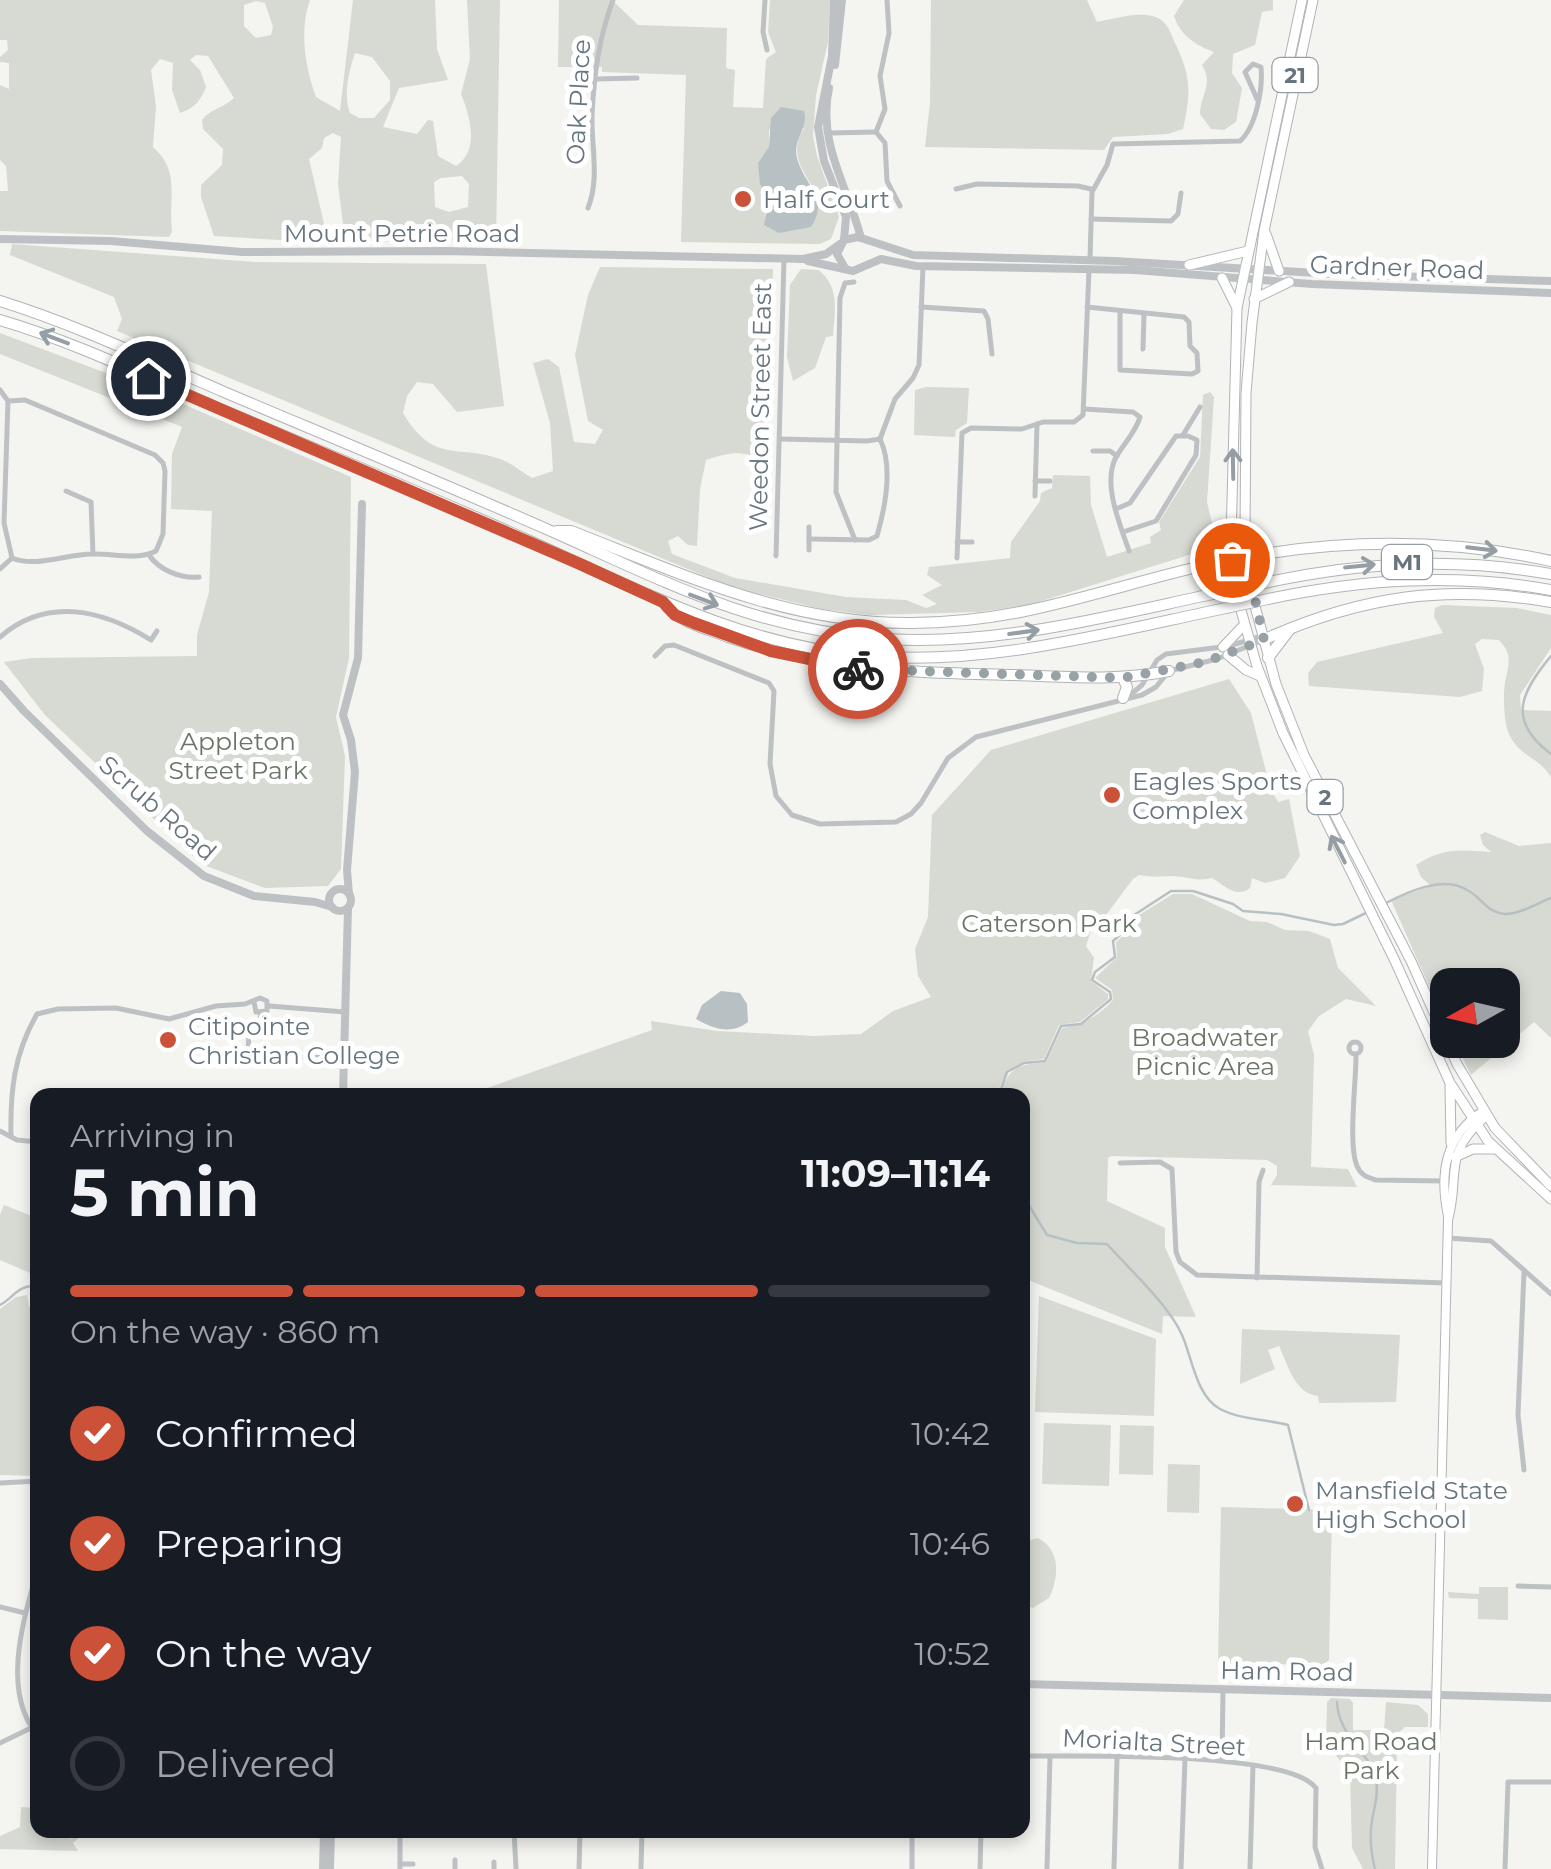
<!DOCTYPE html>
<html lang="en">
<head>
<meta charset="utf-8">
<style>
  :root { --surface:#171b24; --page:#242831; --text:#f1f3f6; --muted:#9ea1a6; --line:#363941; --accent:#cb5139 }
  body { margin:0; font-family:Montserrat,sans-serif; background:var(--page); color:var(--text); height:100vh; display:flex; flex-direction:column; font-size:38px; white-space:nowrap }
  * { box-sizing:border-box; margin:0 }
  p { font-size:32px; color:var(--muted) }
  .icon { flex:none; width:55px; height:55px; fill:none; stroke:currentColor; stroke-width:2; stroke-linecap:round; stroke-linejoin:round }
  .map { position:relative; flex:1; overflow:hidden }
  .sheet { position:absolute; left:30px; top:1088px; width:1000px; height:750px; display:flex; flex-direction:column; background:var(--surface); border-radius:20px; box-shadow:0 5px 15px #0003 }
  .sheet>* { flex:none }
  .needle { width:65px; rotate:262deg }
  .controls { position:absolute; left:1430px; top:968px; display:grid; gap:20px }
  .controls a { display:grid; place-items:center; width:90px; height:90px; border-radius:20px; background:var(--surface); box-shadow:0 5px 15px #0003; font-size:50px }
  .pin { position:absolute; display:grid; place-items:center; width:85px; height:85px; color:#fff; margin:-42px; border:5px solid #fff; border-radius:50%; box-shadow:0 2px 10px #0007 }
  .courier { position:absolute; display:grid; place-items:center; width:100px; height:100px; margin:-50px; border:8px solid #cb5139; border-radius:50%; background:#fff; color:#222; box-shadow:0 2px 12px #0007 }
  .head em { font-style:normal; font-weight:700 }
  .head div { display:flex; flex-direction:column-reverse }
  .head { display:flex; align-items:center; justify-content:space-between; height:170px; padding:0 40px }
  h1 { font-size:65px; font-weight:700; line-height:75px }
  .bar { display:grid; grid-template-columns:repeat(4,1fr); gap:15px 10px; align-content:center; height:120px; padding:0 40px }
  .bar i { height:12px; border-radius:8px; background:var(--line) }
  .bar .on { background:var(--accent) }
  .bar p { grid-column:span 4 }
  ol { padding:0 40px; list-style:none }
  li { display:flex; align-items:center; gap:30px; height:110px }
  li p { margin-inline-start:auto }
  li .icon { padding:10px; border-radius:50%; background:var(--accent); color:#fff; stroke-width:4 }
  li:last-child { color:var(--muted) }
  li i { width:55px; height:55px; border:5px solid var(--line); border-radius:50% }
  .map>svg:first-child { display:block }
  .green { fill:#d6dad2; fill-rule:evenodd }
  .water { fill:#b7c1c4 }
  .lines { fill:none; stroke-linecap:round; stroke-linejoin:round }
  .stream { stroke:#b7c1c4; stroke-width:2.5 }
  .secondary-casing { stroke:#b0b5b8; stroke-width:10 }
  .trunk-casing { stroke:#b1b4b6; stroke-width:11 }
  .motorway-casing { stroke:#b1b4b6; stroke-width:12 }
  .minor { stroke:#bec1c4; stroke-width:5 }
  .tertiary { stroke:#bec1c4; stroke-width:8 }
  .secondary { stroke:#fff; stroke-width:8 }
  .trunk { stroke:#fff; stroke-width:9 }
  .motorway { stroke:#fff; stroke-width:10 }
  .motorway-bridge-casing { stroke:#b1b4b6; stroke-width:12; stroke-linecap:butt }
  .motorway-bridge { stroke:#fff; stroke-width:10 }
  .oneway { stroke:#959ea5 }
  .done { stroke:#98a1a6; stroke-width:10; stroke-dasharray:0 18 }
  .route { stroke:#cb5139; stroke-width:12 }
  .poi-dot { fill:#cb5139; stroke:#fff; stroke-width:4 }
  .labels { text-anchor:middle; stroke-width:10; stroke-linejoin:round; paint-order:stroke }
  .shield { fill:#fff; stroke:#959ea5; stroke-width:2.5 }
  .shield-label { font-size:22px; font-weight:bold; fill:#67757e }
  .street-label { font-size:25px; fill:#67757e; stroke:#fff }
  .poi-label { font-size:25px; fill:#67757e; stroke:#fff; text-anchor:start }
  .park-label { font-size:25px; fill:#697665; stroke:#fff }
</style>
</head>
<body>
<div class="map">
<svg width="1551" height="1869" viewBox="0 0 1551 1869">
  <rect width="100%" height="100%" fill="#f4f4f1"/>
  <g class="green">
    <path d="M0,0H310C299,31 305,66 316,97L340,111L353,0H435L437,49L448,80L399,88L383,127L417,134L428,120L433,121L438,156L456,166C480,151 470,116 461,94L470,59L467,0H500L496,241L315,242L214,236L201,197V185L222,165L223,149L203,129L202,120C211,108 224,108 234,98L208,56L196,55L190,60L200,70L206,87C200,101 195,108 180,113L172,90L173,63L160,59L151,70L156,106L153,147C181,172 168,197 172,232L169,237L0,231V191H8L6,166L0,160V85L9,89V63L0,62V57L8,50L7,40H0ZM256,1L265,3L273,27L271,35L256,38L244,26V5ZM355,53L372,57L390,81V100L374,118H359L350,113C343,95 349,71 355,53ZM333,133L341,137L338,184L343,224L342,229L335,232L325,228L309,159L322,148L324,138ZM462,176L469,184L468,207L449,212L435,207L434,182L441,178Z"/>
    <path d="M559,0H612L638,25L727,28L726,68L735,70L733,107L763,108L766,59L776,52L768,32L770,0H830L828,42L816,95L813,136L817,156L839,217L831,239L820,244L681,242L686,75L602,72V67H558ZM804,128C789,152 801,168 814,189L765,215L769,201L758,163L769,148V130Z"/>
    <path d="M931,0H1087L1097,22C1113,19 1136,12 1152,16C1167,19 1170,32 1176,45C1191,77 1191,94 1183,129L1168,134L1113,137L1104,150L925,147L930,103Z"/>
    <path d="M1184,0H1273V10L1262,12L1255,45L1233,54L1232,73L1242,88L1236,122L1224,130L1211,129L1200,114C1200,96 1214,84 1202,65L1214,52C1195,45 1180,35 1174,16Z"/>
    <path d="M12,244L256,262L486,264L504,406L457,412L433,384L417,382L407,396L403,413C435,467 460,442 505,461C514,465 523,473 532,478L553,471L550,423L533,363L548,359L559,367L574,442L595,444L603,430L588,421L575,355L588,295L600,267L773,269L768,461C741,451 734,451 706,460L700,489L697,546L688,545L678,536L668,541L672,554L735,578L846,597L906,600L926,608L937,604L922,595L942,585L927,575L929,567L1010,558L1011,542L1040,501L1041,493L1052,488L1053,475L1090,476L1091,505L1107,557L1151,543L1150,537L1161,530L1159,522L1200,457L1203,395L1210,392L1214,397L1207,502L1215,536L1208,549L1029,605L979,612L870,615L821,609L731,587L117,331L122,319L114,297L10,255Z"/>
    <path d="M801,269L818,270C840,286 835,310 833,336L826,337L815,368L793,381L787,357L790,285Z"/>
    <path d="M0,333L151,390L351,477L349,658L336,717L345,756L341,869L328,886L265,888L201,864L44,714L4,662L32,658L197,656V635L209,592L212,511L171,509L172,454L182,427L0,354Z"/>
    <path d="M926,387L969,388L967,423L956,430L955,437L914,435L915,390Z"/>
    <path d="M1442,605L1517,608L1551,615V648L1520,695L1521,710L1551,711V777C1538,755 1512,755 1506,724C1504,712 1503,695 1505,683C1508,664 1514,656 1499,640L1482,639L1475,644L1484,669L1482,691L1460,697L1309,686L1308,673L1317,662L1443,633L1434,617L1435,608Z"/>
    <path d="M1229,679L1251,713L1270,787L1278,802L1289,799L1300,856L1285,878L1265,883L1252,878L1250,888C1236,899 1224,885 1212,878C1194,882 1187,876 1171,876C1158,877 1152,877 1139,875L1133,879L1097,927L1091,930L1086,946L1094,958L1091,981L1108,994V999L1080,1022L1059,1025L1044,1059C1020,1061 1007,1066 999,1089L1007,1095H467L652,1030L651,1021L717,1031L814,1036L861,1034L893,1011L931,997L918,976L915,949L928,917L932,815L991,750Z"/>
    <path d="M1485,832L1519,846L1551,843V1038L1534,1022L1471,1075L1454,1040H1502V985H1448L1447,1027L1391,900L1431,886L1421,877L1416,865C1444,847 1459,850 1491,852L1483,845L1480,835Z"/>
    <path d="M1173,894H1192L1250,921L1267,922L1285,930L1309,931L1330,939L1338,968L1376,1006L1346,999L1319,1016L1308,1031L1314,1055L1311,1167L1348,1169L1357,1187L1271,1185L1277,1175V1166L1267,1160L1111,1156L1108,1158L1107,1201L1165,1228V1247L1196,1317L1163,1316L1162,1334L1023,1278L1022,1095H1012L1002,1088C1012,1064 1022,1065 1046,1062L1062,1028C1082,1025 1100,1015 1113,1000L1112,990L1095,978L1117,957L1116,942L1132,928L1131,920Z"/>
    <path d="M4,1205L37,1218V1276L0,1260V1215Z"/>
    <path d="M27,1295L29,1307L37,1308L38,1476L0,1475V1309L16,1297Z"/>
    <path d="M1039,1296L1156,1339L1154,1416L1035,1412Z"/>
    <path d="M1242,1329L1400,1335L1396,1402L1319,1403L1318,1396C1295,1394 1288,1365 1279,1346L1268,1350L1275,1369L1240,1384Z"/>
    <path d="M1044,1423L1111,1425L1109,1486L1042,1484Z"/>
    <path d="M1120,1425L1154,1426L1153,1475L1119,1474Z"/>
    <path d="M1168,1464L1200,1465L1199,1513L1167,1512Z"/>
    <path d="M1221,1507L1332,1510L1329,1660L1324,1665L1218,1663Z"/>
    <path d="M1038,1538C1061,1550 1059,1577 1049,1598L1033,1608L1023,1604V1542Z"/>
    <path d="M1479,1587H1508V1620L1478,1619V1599L1449,1598L1448,1592L1479,1594Z"/>
    <path d="M1331,1698L1350,1699L1353,1703V1730H1384L1386,1702L1418,1705L1428,1714V1727H1405L1393,1738L1397,1744L1395,1869H1363L1352,1848L1350,1773L1326,1743L1327,1702Z"/>
    <path d="M21,1807L37,1808L38,1830H66L71,1839L82,1830H87L73,1843L78,1851L0,1849V1836L20,1827Z"/>
  </g>
  <g class="water">
    <path d="M781,107L804,111C809,128 792,140 797,158C804,185 830,198 811,227L779,233L764,225L769,201L760,184L758,163L769,147L771,118Z"/>
    <path d="M721,991L740,993L747,1004L748,1022C731,1035 714,1029 696,1019L702,1005Z"/>
  </g>
  <g class="lines">
    <g class="stream">
      <path d="M1551,656C1520,693 1507,721 1551,754"/>
      <path d="M1384,904C1407,892 1443,875 1467,890C1483,898 1486,913 1506,914C1520,914 1538,903 1551,898"/>
      <path d="M1011,1095L1001,1089L1007,1072L1024,1063L1045,1061L1061,1026L1081,1024L1111,999L1110,992L1092,980L1095,972L1115,957L1113,941L1128,928V919L1171,891H1193L1233,904L1243,911L1281,914L1334,925L1343,924L1368,912"/>
      <path d="M1022,1194L1047,1235L1077,1243L1107,1244C1130,1270 1168,1304 1182,1335C1192,1357 1196,1396 1220,1409C1241,1420 1266,1419 1288,1425L1309,1510"/>
      <path d="M0,1305C13,1298 17,1287 32,1286L38,1304"/>
      <path d="M1337,1702C1339,1739 1370,1750 1376,1781C1379,1794 1374,1807 1372,1821C1369,1837 1371,1853 1375,1869"/>
    </g>
    <g class="secondary-casing">
      <g id="secondary">
        <path d="M1448,1216C1439,1173 1445,1136 1483,1111"/>
        <path d="M1432,1869L1448,1220C1461,1172 1441,1156 1486,1116"/>
      </g>
    </g>
    <g class="trunk-casing">
      <g id="trunk">
        <path d="M1302,0L1237,308L1231,540L1238,600L1257,666L1283,733L1395,961L1450,1083L1488,1141L1551,1199"/>
        <path d="M1313,0L1264,231L1252,323L1246,393L1245,538L1252,595L1276,684L1304,755L1411,961L1457,1064L1495,1128L1551,1186"/>
        <path d="M1266,234L1279,271"/>
        <path d="M1189,265L1248,251"/>
        <path d="M1222,278L1237,308"/>
        <path d="M1254,299L1289,282"/>
        <path d="M1223,647L1244,625"/>
        <path d="M1228,655L1246,670L1260,676"/>
        <path d="M1450,1086L1451,1143"/>
        <path d="M1455,1157L1473,1149H1496"/>
      </g>
    </g>
    <g class="motorway-casing">
      <g id="motorway">
        <path d="M0,301C77,325 150,360 224,392C333,438 442,483 551,531C668,583 755,630 886,639C1000,646 1112,615 1222,592"/>
        <path d="M0,320C75,342 146,377 218,408C322,452 428,495 532,542C641,591 745,646 867,656C989,666 1107,633 1226,608"/>
        <path d="M1245,530L1267,555"/>
        <path d="M557,531H571C682,574 788,624 911,623C1022,623 1101,589 1206,565C1321,539 1436,536 1551,561"/>
        <path d="M1202,565L1231,540"/>
        <path d="M1264,583C1361,562 1453,557 1551,574"/>
        <path d="M1268,599C1363,579 1455,573 1551,590"/>
        <path d="M667,607C682,623 708,629 728,637C831,672 909,672 1016,675C1067,677 1118,681 1169,671"/>
        <path d="M1263,640C1361,596 1445,584 1551,602"/>
        <path d="M1268,658L1290,629"/>
        <path d="M1123,698L1127,687L1123,678"/>
      </g>
    </g>
    <g class="minor">
      <path d="M765,0L763,32L767,50"/>
      <path d="M596,79L637,78"/>
      <path d="M876,132L885,109L880,76L889,33L887,0"/>
      <path d="M876,132L885,143L887,181L900,206"/>
      <path d="M830,133L876,132"/>
      <path d="M956,189L977,184L1078,186L1091,189"/>
      <path d="M588,208C600,178 591,145 592,115C594,74 599,38 613,0"/>
      <path d="M1091,219L1171,221L1178,214L1181,193"/>
      <path d="M1090,259L1092,192L1107,165L1113,144L1240,141C1256,127 1263,89 1261,67L1253,64L1245,72L1257,99"/>
      <path d="M854,282L845,283L840,298L836,492L855,540"/>
      <path d="M921,307L984,311L988,319L992,354"/>
      <path d="M1087,307L1184,317L1189,322L1190,346L1197,353L1198,371L1192,374L1120,370V311"/>
      <path d="M1143,349L1144,314"/>
      <path d="M0,390L8,401L4,523L12,558L0,569"/>
      <path d="M8,401L25,400L155,455L163,463L165,471L163,534L156,551C136,561 113,553 92,554C67,554 35,568 12,558"/>
      <path d="M1084,409L1133,412L1140,417C1136,432 1124,443 1116,457C1102,484 1120,524 1129,551"/>
      <path d="M1183,435L1200,407"/>
      <path d="M780,439L867,441L880,439"/>
      <path d="M880,439L895,399L913,378L919,365L923,266"/>
      <path d="M1093,451H1110L1117,456"/>
      <path d="M1035,481H1050"/>
      <path d="M66,491L91,502L93,554"/>
      <path d="M1035,496L1037,424"/>
      <path d="M1116,509L1130,503L1176,436H1188L1197,440L1196,455L1156,521L1123,532"/>
      <path d="M809,539L869,540L877,536C885,508 893,466 880,439"/>
      <path d="M957,542H972"/>
      <path d="M809,550V527"/>
      <path d="M149,555C159,570 181,579 199,577"/>
      <path d="M776,556L784,259"/>
      <path d="M957,558L962,433L971,428L1022,429L1043,422H1074L1083,415L1089,270"/>
      <path d="M0,637C47,596 103,610 151,640L157,631"/>
      <path d="M655,656L665,646L674,645L769,683L774,691L770,764L776,796L792,815L820,824L896,822L911,814L921,803L948,758L976,737L1142,695L1156,687L1169,671L1217,659L1263,640"/>
      <path d="M1130,695L1142,685L1157,660L1166,654L1229,646L1262,636"/>
      <path d="M269,1006L345,1012"/>
      <path d="M261,1014L258,1028L249,1034L248,1050L251,1056L344,1058"/>
      <circle cx="1355" cy="1048" r="6"/>
      <path d="M1356,1056C1356,1083 1348,1144 1357,1166C1361,1175 1366,1177 1376,1180L1444,1181"/>
      <path d="M0,1131L17,1140L38,1142"/>
      <path d="M11,1137C10,1091 14,1054 37,1014L58,1009L116,1008L169,1019L216,1006L245,1004L260,998L267,1001V1011L256,1012L254,1002"/>
      <path d="M1120,1163L1160,1162L1172,1169L1176,1252L1180,1262L1197,1275L1447,1283"/>
      <path d="M1448,1238L1491,1241L1551,1294"/>
      <path d="M1524,1272L1518,1415L1524,1470"/>
      <path d="M1257,1278L1259,1182L1263,1170"/>
      <path d="M0,1483L38,1481"/>
      <path d="M38,1568C24,1618 0,1691 38,1736"/>
      <path d="M1518,1586L1551,1587"/>
      <path d="M0,1607L25,1613"/>
      <path d="M0,1743L31,1728"/>
      <path d="M1022,1756C1075,1757 1287,1750 1316,1788L1315,1847L1322,1869"/>
      <path d="M1222,1760L1223,1689"/>
      <path d="M514,1830L516,1869"/>
      <path d="M732,1830V1835"/>
      <path d="M400,1864H413"/>
      <path d="M400,1869V1830"/>
      <path d="M455,1869V1860"/>
      <path d="M494,1869V1862"/>
      <path d="M579,1869L580,1830"/>
      <path d="M641,1869L642,1830"/>
      <path d="M912,1869V1830"/>
      <path d="M980,1869L981,1830"/>
      <path d="M1047,1869L1050,1756"/>
      <path d="M1114,1869L1117,1758"/>
      <path d="M1181,1869L1185,1759"/>
      <path d="M1250,1869L1253,1766"/>
      <path d="M1505,1869L1508,1782H1551"/>
    </g>
    <g class="tertiary">
      <path d="M834,0L832,56L818,127L824,161L846,217L844,240L837,254L845,268"/>
      <path d="M835,65L842,0"/>
      <path d="M829,88C817,143 848,187 861,238"/>
      <path d="M0,239L111,241L242,252L445,251L803,259L826,254L840,244"/>
      <path d="M844,240L858,237L913,255L1114,261L1333,274L1551,281"/>
      <path d="M808,261L853,271L881,259L916,266L1135,270L1312,284L1551,293"/>
      <path d="M0,684L24,711L147,831L204,876L254,896L315,902L332,907"/>
      <circle cx="340" cy="900" r="11"/>
      <path d="M349,894L347,870L355,772L351,740L343,715L358,658L362,504"/>
      <path d="M343,1095L348,908"/>
      <path d="M1022,1684L1551,1698"/>
      <path d="M323,1869L324,1830"/>
      <path d="M330,1869L331,1830"/>
    </g>
    <use href="#secondary" class="secondary"/>
    <use href="#trunk" class="trunk"/>
    <use href="#motorway" class="motorway"/>
    <g class="motorway-bridge-casing">
      <g id="motorway-bridge">
        <path d="M1222,592L1264,583"/>
        <path d="M1226,608L1268,599"/>
      </g>
    </g>
    <use href="#motorway-bridge" class="motorway-bridge"/>
  </g>
  <defs><path id="oneway-shaft" d="M-6 0H5M1.5-3L5.5 0L1.5 3" fill="none" stroke-width="1.6" stroke-linecap="round" stroke-linejoin="round" transform="scale(2.5)"/></defs>
  <g class="oneway">
    <use href="#oneway-shaft" transform="translate(54 338) rotate(-159)"/>
    <use href="#oneway-shaft" transform="translate(1233 464) rotate(-91)"/>
    <use href="#oneway-shaft" transform="translate(1482 549) rotate(7)"/>
    <use href="#oneway-shaft" transform="translate(1360 566) rotate(-6)"/>
    <use href="#oneway-shaft" transform="translate(704 600) rotate(21)"/>
    <use href="#oneway-shaft" transform="translate(1024 632) rotate(-8)"/>
    <use href="#oneway-shaft" transform="translate(1338 849) rotate(-117)"/>
  </g>
  <g class="lines">
    <path class="done" d="M858,669L1123,678L1205,662L1264,640L1246,558L1232,560"/>
    <path class="route" d="M148,378L580,564L663,602L675,615L694,623L771,651L858,669"/>
  </g>
  <g class="poi-dot">
    <circle cx="743" cy="199" r="10"/>
    <circle cx="1112" cy="795" r="10"/>
    <circle cx="168" cy="1040" r="10"/>
    <circle cx="1295" cy="1504" r="10"/>
  </g>
  <g class="labels">
    <g class="shield">
      <rect x="1272.5" y="58" width="45" height="34" rx="8"/>
      <rect x="1382" y="545" width="50" height="34" rx="8"/>
      <rect x="1307.5" y="780" width="35" height="34" rx="8"/>
    </g>
    <g class="shield-label">
      <text x="1295" y="83">21</text>
      <text x="1407" y="570">M1</text>
      <text x="1325" y="805">2</text>
    </g>
    <g class="street-label">
      <text transform="translate(578 102) rotate(-87)" y="9">Oak Place</text>
      <text x="402" y="242">Mount Petrie Road</text>
      <text transform="translate(1397 267) rotate(2)" y="9">Gardner Road</text>
      <text transform="translate(760 407) rotate(-89)" y="9">Weedon Street East</text>
      <text transform="translate(158 808) rotate(41)" y="9">Scrub Road</text>
      <text transform="translate(1287 1671) rotate(1)" y="9">Ham Road</text>
      <text transform="translate(1154 1742) rotate(3)" y="9">Morialta Street</text>
    </g>
    <g class="poi-label">
      <text x="763" y="208">Half Court</text>
      <text x="1132" y="790">Eagles Sports<tspan x="1132" dy="29">Complex</tspan></text>
      <text x="188" y="1035">Citipointe<tspan x="188" dy="29">Christian College</tspan></text>
      <text x="1315" y="1499">Mansfield State<tspan x="1315" dy="29">High School</tspan></text>
    </g>
    <g class="park-label">
      <text x="238" y="750">Appleton<tspan x="238" dy="29">Street Park</tspan></text>
      <text x="1049" y="932">Caterson Park</text>
      <text x="1205" y="1046">Broadwater<tspan x="1205" dy="29">Picnic Area</tspan></text>
      <text x="1371" y="1750">Ham Road<tspan x="1371" dy="29">Park</tspan></text>
    </g>
  </g>
</svg>
<div class="controls">
<a><svg class="needle" viewBox="-14 -14 28 28"><path d="M0-13l5 13h-10z" fill="#e53935"/><path d="M0 13l5-13h-10z" fill="#9ea1a6"/></svg></a>
</div>
<div class="pin" style="left:1232px;top:560px;background:#ea580c"><svg class="icon" aria-label="bag" viewBox="0 0 24 24"><path d="M5 8h14l-1 12H6zM9 8a3 3 0 0 1 6 0"/></svg></div>
<div class="pin" style="left:148px;top:378px;background:#1f2937"><svg class="icon" aria-label="home" viewBox="0 0 24 24"><path d="M3 11l9-7 9 7M6 9v11h12V9"/></svg></div>
<div class="courier" style="left:858px;top:669px"><svg class="icon" aria-label="bike" viewBox="0 0 24 24"><circle cx="6" cy="16" r="4"/><circle cx="18" cy="16" r="4"/><path d="M6 16l4-8h5l3 8M10 8l3 8H6M13 5h3"/></svg></div>
<section class="sheet">
<div class="head"><div><h1>5 min</h1><p>Arriving in</p></div><em>11:09–11:14</em></div>
<div class="bar"><i class="on"></i><i class="on"></i><i class="on"></i><i></i><p>On the way · 860 m</p></div>
<ol>
<li><svg class="icon" aria-label="check" viewBox="0 0 24 24"><path d="M5 12l5 5 9-10"/></svg>Confirmed<p>10:42</p></li>
<li><svg class="icon" aria-label="check" viewBox="0 0 24 24"><path d="M5 12l5 5 9-10"/></svg>Preparing<p>10:46</p></li>
<li><svg class="icon" aria-label="check" viewBox="0 0 24 24"><path d="M5 12l5 5 9-10"/></svg>On the way<p>10:52</p></li>
<li><i></i>Delivered</li>
</ol>
</section>
</div>
</body>
</html>
